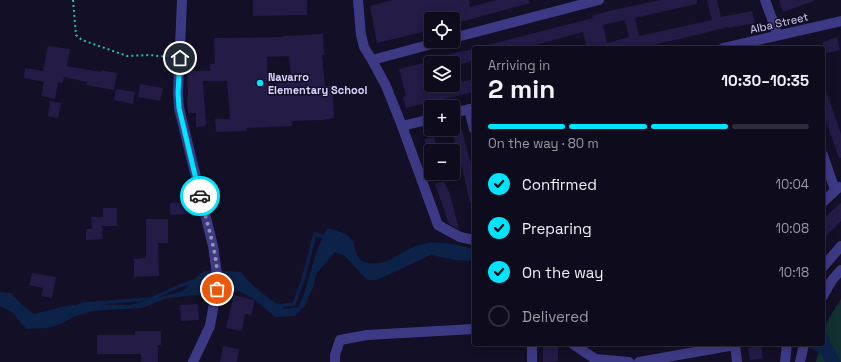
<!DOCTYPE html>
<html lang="en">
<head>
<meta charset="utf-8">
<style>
  :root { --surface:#0e0b1c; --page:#1c1929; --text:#f1f3f6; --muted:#9b9ba3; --line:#2e2b3b; --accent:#00e5ff }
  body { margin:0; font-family:"Space Grotesk",sans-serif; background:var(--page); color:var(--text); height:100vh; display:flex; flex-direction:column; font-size:15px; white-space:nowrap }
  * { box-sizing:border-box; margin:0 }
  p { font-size:13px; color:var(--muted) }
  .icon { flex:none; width:22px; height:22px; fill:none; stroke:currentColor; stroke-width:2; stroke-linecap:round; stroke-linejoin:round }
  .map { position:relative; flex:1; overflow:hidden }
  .drawer { position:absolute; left:472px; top:46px; width:353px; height:300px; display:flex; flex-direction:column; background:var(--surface); border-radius:4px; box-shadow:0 2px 10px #0003,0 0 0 1px var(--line) }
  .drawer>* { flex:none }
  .fabs { position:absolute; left:424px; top:12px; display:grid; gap:8px }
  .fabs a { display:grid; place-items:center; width:36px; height:36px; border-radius:4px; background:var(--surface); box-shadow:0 2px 10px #0003,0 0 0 1px var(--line); font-size:20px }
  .pin { position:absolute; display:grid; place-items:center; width:34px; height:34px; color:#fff; margin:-17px; border:2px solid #fff; border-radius:50%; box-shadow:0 1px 4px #0007 }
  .courier { position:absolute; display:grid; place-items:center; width:40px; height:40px; margin:-20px; border:3px solid #00e5ff; border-radius:50%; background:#fff; color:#222; box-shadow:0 1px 5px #0007 }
  .summary em { font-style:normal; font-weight:800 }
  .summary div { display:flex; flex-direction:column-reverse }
  .summary { display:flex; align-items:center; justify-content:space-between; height:68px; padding:0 16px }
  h1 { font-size:26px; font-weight:800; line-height:30px }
  .bar { display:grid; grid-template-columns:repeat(4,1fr); gap:6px 4px; align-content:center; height:48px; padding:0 16px }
  .bar i { height:5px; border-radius:3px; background:var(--line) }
  .bar .on { background:var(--accent) }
  .bar p { grid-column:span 4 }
  ol { padding:0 16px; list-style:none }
  li { display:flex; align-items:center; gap:12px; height:44px }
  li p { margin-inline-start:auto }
  li .icon { padding:4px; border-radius:50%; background:var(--accent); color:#111; stroke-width:4 }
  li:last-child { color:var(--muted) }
  li i { width:22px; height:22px; border:2px solid var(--line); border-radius:50% }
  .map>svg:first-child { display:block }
  .green { fill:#12302f }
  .water { fill:#0c2248 }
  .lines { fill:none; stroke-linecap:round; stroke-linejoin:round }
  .stream { stroke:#0c2248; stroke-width:3.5 }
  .building { fill:#241b47; fill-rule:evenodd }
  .path { stroke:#2fb8b0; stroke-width:2; stroke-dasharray:2 3; stroke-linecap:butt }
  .minor { stroke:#3d3a85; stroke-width:10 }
  .done { stroke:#948fb3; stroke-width:4; stroke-dasharray:0 7.2 }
  .route { stroke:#00e5ff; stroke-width:5 }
  .poi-dot { fill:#00e5ff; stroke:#130f26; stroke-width:1.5 }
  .labels { text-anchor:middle; stroke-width:3; stroke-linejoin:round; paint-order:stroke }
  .street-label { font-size:11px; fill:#d9d4ff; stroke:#130f26 }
  .poi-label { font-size:11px; font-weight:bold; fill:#d9d4ff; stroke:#130f26; text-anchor:start }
</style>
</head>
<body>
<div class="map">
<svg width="841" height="362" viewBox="0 0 841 362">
  <rect width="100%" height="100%" fill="#130f26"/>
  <path class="green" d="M841,299V362H816L820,344H823V330L832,313Z"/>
  <g class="water">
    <path d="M327,228C336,231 347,232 352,240C357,249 354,261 368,263C391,267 402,248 422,244C440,240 457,245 474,249V261L455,260L431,255L377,280H367L345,256L335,252L316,274L313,287L305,306L295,316L275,317L255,300L239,291L167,298L142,308L91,311L74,317L61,324L48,328L26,329L12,312L0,306V292L11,293L21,304L34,314L66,306L91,304L130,305L183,291L203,271L211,270L241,272C253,288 268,298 285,309L298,307L304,294L317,250Z"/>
    <path d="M823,329H824L841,362H825L821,354L804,344H823Z"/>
  </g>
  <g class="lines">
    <g class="stream">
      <path d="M78,306L83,304L151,299L179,286L195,281"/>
      <path d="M276,306L294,304L303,280L315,234L328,238"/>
    </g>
  </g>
  <g class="building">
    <path d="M253,0H307V15L253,16Z"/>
    <path d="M392,0H469L470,7L496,0H529L530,3L453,24V19H431V30L377,43L370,6Z"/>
    <path d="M660,0H697V4L635,18L639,36L712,20L707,0H717L721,17L752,11L755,23L729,28V27L641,48H587L583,32L525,48H492L491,44L593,18L592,16L605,12ZM625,20L629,37L607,43L603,25Z"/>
    <path d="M779,0H814V1L783,12Z"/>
    <path d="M323,34L324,55H322L325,86L332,85L334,118L322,120L292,121V126L246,128V131L216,132L215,119H230L227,81H203L206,126L196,127V113H188L187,96H188L187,71H210V64H215L214,38L283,37V36ZM289,56L291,82L268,84L267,57Z"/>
    <path d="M837,37L840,50L823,54V42L828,41V40Z"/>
    <path d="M48,46L70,49L67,66L101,72V70L117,73L114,90L86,85L87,82L64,77L63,83L58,82L55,99L41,96L44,82L24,78L25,68L43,71Z"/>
    <path d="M474,49V61L456,65V63H434L433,60L454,53Z"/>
    <path d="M431,61V89L474,79V92L406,108L403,97L406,96L399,69Z"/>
    <path d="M140,84L163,88L160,101L138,97Z"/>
    <path d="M823,87H825L841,134V158H839L823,112Z"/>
    <path d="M116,89L135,92L133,104L114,100Z"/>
    <path d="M50,101L61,103L58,118L48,116Z"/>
    <path d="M462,130L473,172H474V203H470L463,172L452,132Z"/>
    <path d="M434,137L438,151H427L424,139Z"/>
    <path d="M444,181L450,194L459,229L449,224L435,184Z"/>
    <path d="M185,202L186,214L170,215V203Z"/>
    <path d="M841,203V221L823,239V219Z"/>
    <path d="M103,208H117V226H102L103,239L86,240V229H92L91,217H103Z"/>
    <path d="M146,219H168V243H158L159,276L134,277V259L146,258Z"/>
    <path d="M32,273L56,277L52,298L41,296L43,288L29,285Z"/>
    <path d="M234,295L255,300L251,315L245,314L242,331L226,328Z"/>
    <path d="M198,304L199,320L181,321L180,305Z"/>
    <path d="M135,331H161V345H158V362H141V354H97V335H135Z"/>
    <path d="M223,346L239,349L237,362H220Z"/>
    <path d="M543,346H558V361L543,362Z"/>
    <path d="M761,346L763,358L750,360L748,348Z"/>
  </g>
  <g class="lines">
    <path class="path" d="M73,0L76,35L82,40L127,56L150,55L168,57"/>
    <g class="minor">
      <path d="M182,0L178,93L179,108L213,246L218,281L210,326L193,362"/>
      <path d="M358,0L361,35L364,47L372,60L386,86L402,126L438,225L460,237L474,240"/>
      <path d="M765,0L778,35"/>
      <path d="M453,38L599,0"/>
      <path d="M723,48L841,21"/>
      <path d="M372,60L443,41"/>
      <path d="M469,109L474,129"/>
      <path d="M453,113L474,108"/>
      <path d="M402,126L431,119"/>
      <path d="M823,155L835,190"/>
      <path d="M823,202L839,187"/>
      <path d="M823,267L841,246"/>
      <path d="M823,296L832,280L841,270"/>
      <path d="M573,344L595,359L629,362"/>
      <path d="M335,362V355L340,340L367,335L474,329"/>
      <path d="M532,362V344"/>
      <path d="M639,362L735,345L737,362"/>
      <path d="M785,362L787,344"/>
      <path d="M800,362L804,344"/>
    </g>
  </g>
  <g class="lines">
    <path class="done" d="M200,196C207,223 220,261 217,289"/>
    <path class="route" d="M180,58L178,93L179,108L200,196"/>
  </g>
  <circle class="poi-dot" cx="260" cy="83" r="4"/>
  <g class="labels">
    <g class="street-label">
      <text transform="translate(779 23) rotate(-13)" y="4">Alba Street</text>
    </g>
    <g class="poi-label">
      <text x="268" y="81">Navarro<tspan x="268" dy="13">Elementary School</tspan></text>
    </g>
  </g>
</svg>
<div class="fabs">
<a><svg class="icon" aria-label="locate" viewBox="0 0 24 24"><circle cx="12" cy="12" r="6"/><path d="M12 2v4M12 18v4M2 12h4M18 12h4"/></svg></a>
<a><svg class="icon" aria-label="layers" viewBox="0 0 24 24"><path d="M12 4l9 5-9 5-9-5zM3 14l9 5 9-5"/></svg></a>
<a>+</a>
<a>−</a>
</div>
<div class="pin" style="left:217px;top:289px;background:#ea580c"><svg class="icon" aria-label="bag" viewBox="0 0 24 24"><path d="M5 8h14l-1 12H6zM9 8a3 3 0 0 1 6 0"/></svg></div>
<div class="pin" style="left:180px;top:58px;background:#1f2937"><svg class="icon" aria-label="home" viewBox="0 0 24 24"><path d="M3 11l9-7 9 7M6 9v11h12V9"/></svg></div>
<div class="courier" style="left:200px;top:196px"><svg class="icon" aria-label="car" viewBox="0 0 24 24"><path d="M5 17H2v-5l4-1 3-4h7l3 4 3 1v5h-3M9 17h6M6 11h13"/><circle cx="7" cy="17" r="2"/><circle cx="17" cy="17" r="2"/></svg></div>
<section class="drawer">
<div class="summary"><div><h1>2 min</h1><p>Arriving in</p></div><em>10:30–10:35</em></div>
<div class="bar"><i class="on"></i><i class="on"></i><i class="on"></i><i></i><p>On the way · 80 m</p></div>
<ol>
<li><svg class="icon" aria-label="check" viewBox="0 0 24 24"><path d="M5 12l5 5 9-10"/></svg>Confirmed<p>10:04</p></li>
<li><svg class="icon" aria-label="check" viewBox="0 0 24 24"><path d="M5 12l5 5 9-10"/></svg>Preparing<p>10:08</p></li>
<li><svg class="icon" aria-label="check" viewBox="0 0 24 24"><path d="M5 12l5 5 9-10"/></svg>On the way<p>10:18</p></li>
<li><i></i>Delivered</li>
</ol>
</section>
</div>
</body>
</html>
